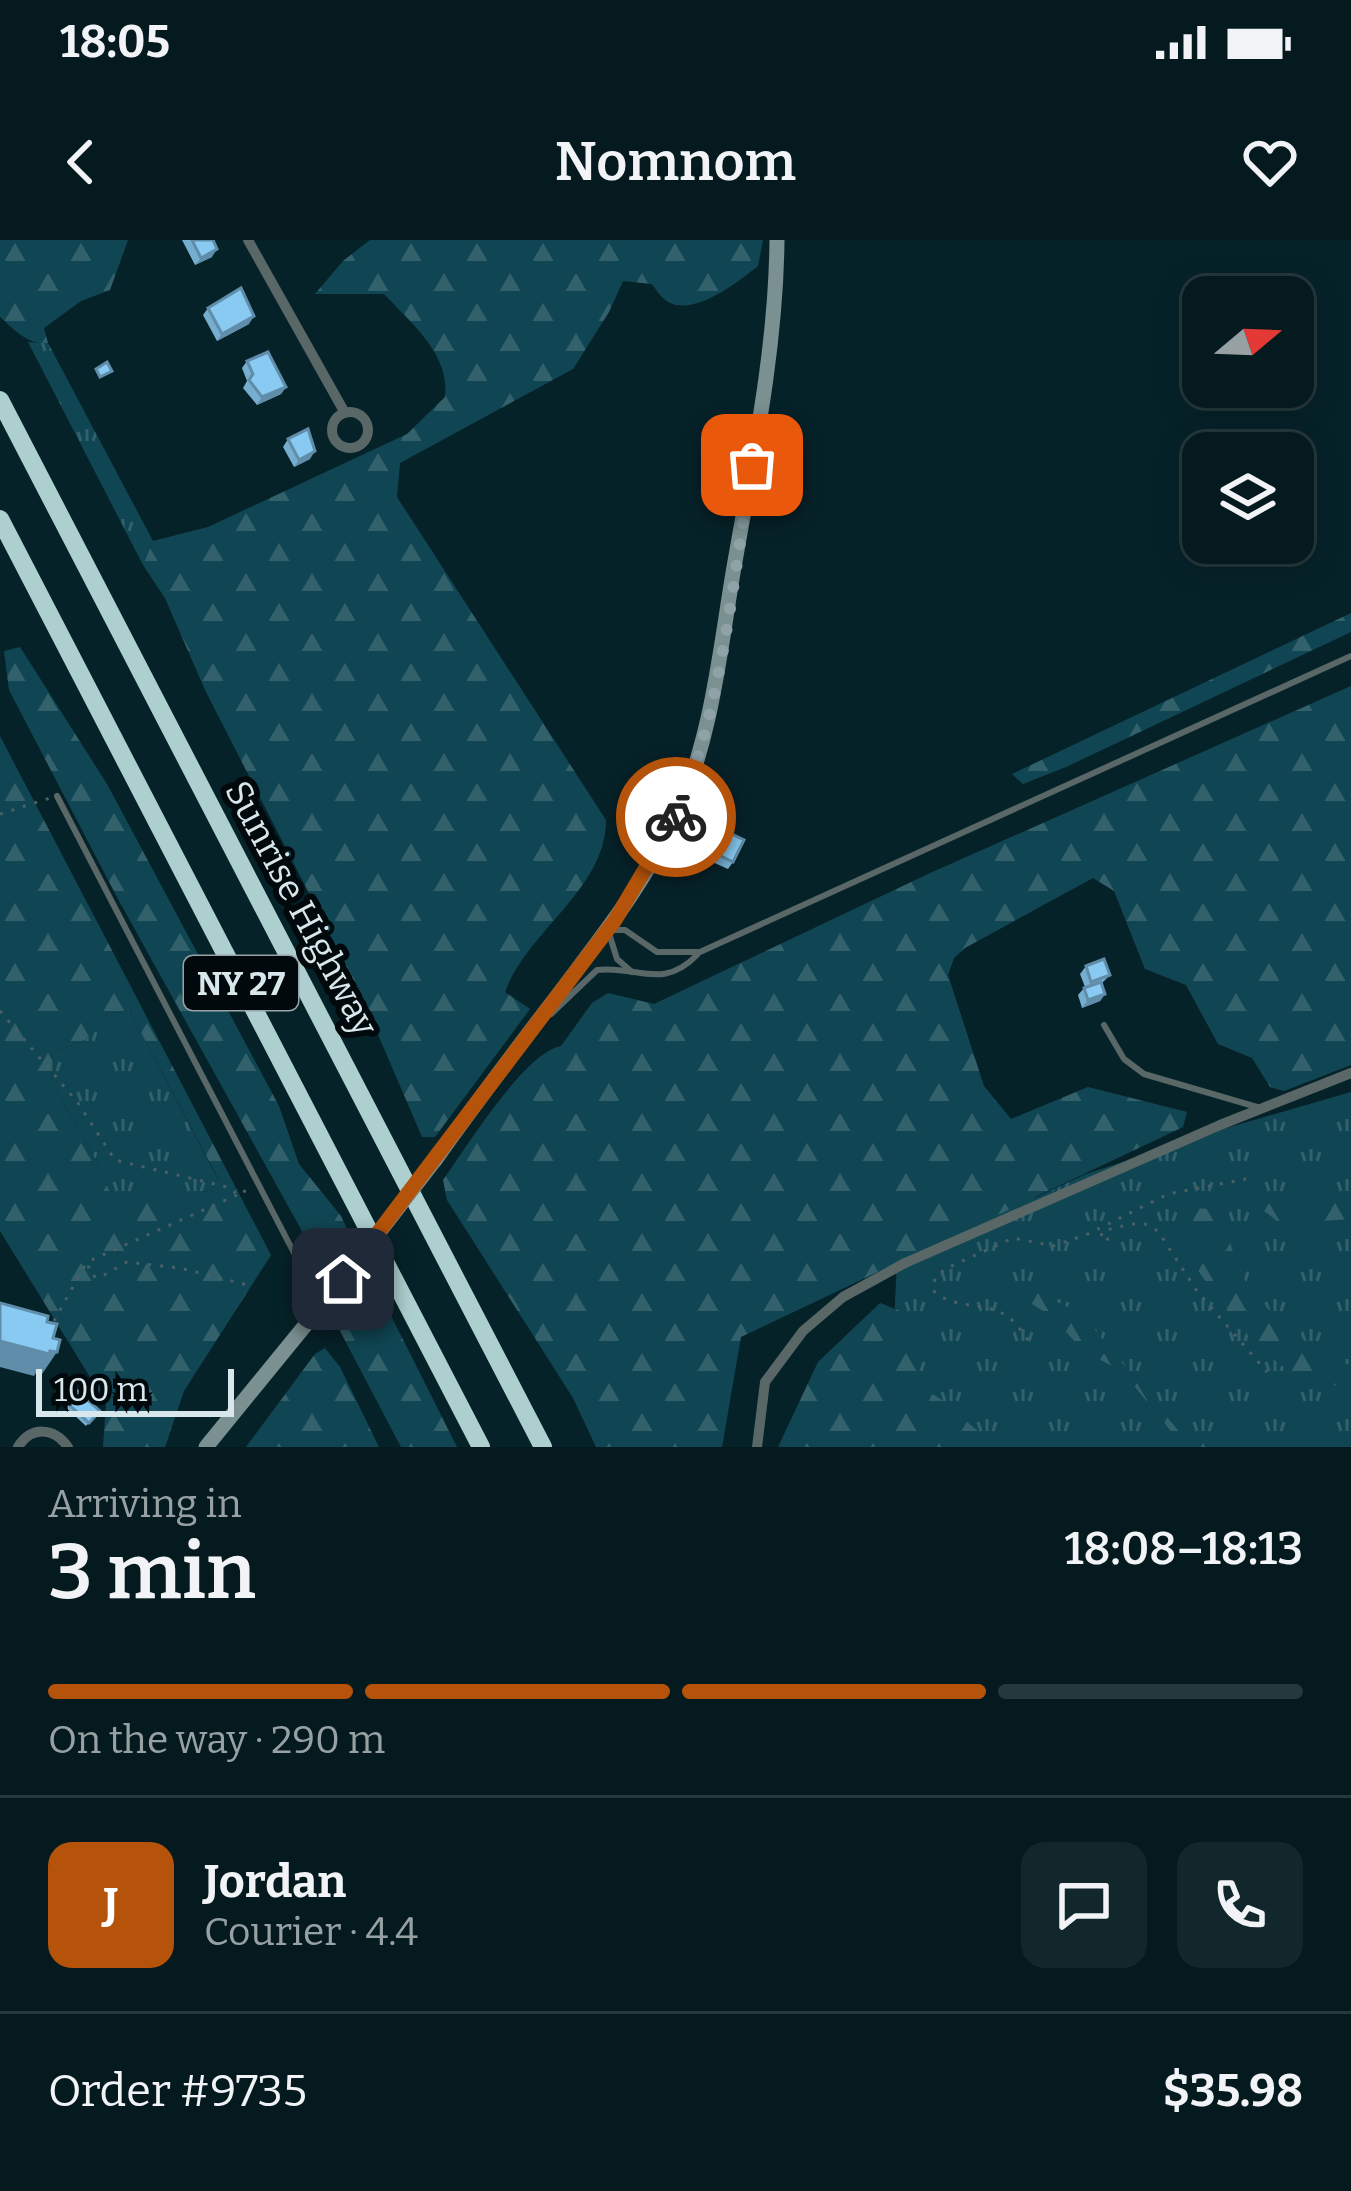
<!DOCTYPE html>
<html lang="en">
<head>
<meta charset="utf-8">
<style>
  :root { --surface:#041a1f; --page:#12272c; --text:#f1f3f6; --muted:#97a1a4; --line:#25383d; --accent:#b45309 }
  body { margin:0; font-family:Bitter,serif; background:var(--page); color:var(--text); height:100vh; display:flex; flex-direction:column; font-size:45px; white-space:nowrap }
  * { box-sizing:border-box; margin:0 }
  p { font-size:39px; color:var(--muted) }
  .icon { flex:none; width:66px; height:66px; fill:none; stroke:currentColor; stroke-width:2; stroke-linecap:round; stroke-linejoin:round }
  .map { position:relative; height:1207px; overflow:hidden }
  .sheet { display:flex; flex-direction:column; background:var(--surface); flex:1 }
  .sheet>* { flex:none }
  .needle { width:78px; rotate:71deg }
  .tools { position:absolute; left:1182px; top:36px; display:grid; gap:24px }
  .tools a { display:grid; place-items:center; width:132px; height:132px; border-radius:24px; background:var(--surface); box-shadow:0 6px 30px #0003,0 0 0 3px var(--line); font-size:60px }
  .scale { position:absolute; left:36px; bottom:30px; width:198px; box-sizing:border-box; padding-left:12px; border:6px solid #d8e7ec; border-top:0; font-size:33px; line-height:42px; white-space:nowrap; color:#d8e7ec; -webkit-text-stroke:9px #02090c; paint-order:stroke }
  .pin { position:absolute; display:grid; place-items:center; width:102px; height:102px; color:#fff; margin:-51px; border-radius:24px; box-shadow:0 6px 18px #0006 }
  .courier { position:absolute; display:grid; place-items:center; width:120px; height:120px; margin:-60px; border:9px solid #b45309; border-radius:50%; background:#fff; color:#222; box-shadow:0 3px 15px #0007 }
  .headline em { font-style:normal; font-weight:600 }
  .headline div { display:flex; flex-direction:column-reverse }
  .headline { display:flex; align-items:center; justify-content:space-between; height:204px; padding:0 48px }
  h1 { font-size:78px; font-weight:600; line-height:90px }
  .bar { display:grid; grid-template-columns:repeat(4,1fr); gap:18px 12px; align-content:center; height:144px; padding:0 48px }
  .bar i { height:15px; border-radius:9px; background:var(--line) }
  .bar .selected { background:var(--accent) }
  .bar p { grid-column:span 4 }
  .line { display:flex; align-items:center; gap:30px; padding:0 48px; border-top:3px solid var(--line) }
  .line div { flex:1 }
  .round { display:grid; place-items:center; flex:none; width:126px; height:126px; border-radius:24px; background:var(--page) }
  .status { display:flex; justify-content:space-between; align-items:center; height:84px; padding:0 60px; background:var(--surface); direction:ltr }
  .status svg { height:33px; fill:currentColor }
  header { display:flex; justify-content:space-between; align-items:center; height:156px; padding:0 48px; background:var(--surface); font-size:54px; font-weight:600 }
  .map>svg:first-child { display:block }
  .grass { fill:url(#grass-tufts) }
  .forest { fill:url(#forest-firs); fill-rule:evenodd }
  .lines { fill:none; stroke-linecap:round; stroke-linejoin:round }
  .path { stroke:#486066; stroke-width:3; stroke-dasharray:3 9; stroke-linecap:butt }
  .lane { stroke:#596767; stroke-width:6 }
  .street { stroke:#596767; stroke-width:10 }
  .secondary { stroke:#7b9191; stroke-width:15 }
  .highway { stroke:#adcfcf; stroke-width:18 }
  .secondary-bridge { stroke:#7b9191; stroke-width:15 }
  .wall { fill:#76aed0 }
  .shaded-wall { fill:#608da9 }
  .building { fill:#89caf2; stroke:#608da9; stroke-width:3 }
  .done { stroke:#8ea2a8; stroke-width:12; stroke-dasharray:0 21.6 }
  .route { stroke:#b45309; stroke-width:15 }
  .labels { text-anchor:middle; stroke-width:12; stroke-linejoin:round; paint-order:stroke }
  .shield { fill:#02090c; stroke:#98a4a9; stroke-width:3 }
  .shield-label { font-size:33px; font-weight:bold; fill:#d8e7ec }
  .street-label { font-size:36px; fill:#d8e7ec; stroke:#02090c }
</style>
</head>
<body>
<div class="status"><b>18:05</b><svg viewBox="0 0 49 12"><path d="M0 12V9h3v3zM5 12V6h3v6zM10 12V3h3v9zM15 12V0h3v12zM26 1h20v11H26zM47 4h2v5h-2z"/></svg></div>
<header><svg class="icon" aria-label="back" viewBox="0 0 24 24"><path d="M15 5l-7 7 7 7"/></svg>Nomnom<svg class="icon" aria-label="heart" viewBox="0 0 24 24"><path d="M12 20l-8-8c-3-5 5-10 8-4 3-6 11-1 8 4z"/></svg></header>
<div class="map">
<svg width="1351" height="1207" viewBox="0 0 1351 1207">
  <defs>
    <pattern id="grass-tufts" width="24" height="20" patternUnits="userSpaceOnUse" patternTransform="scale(3)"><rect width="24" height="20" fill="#104653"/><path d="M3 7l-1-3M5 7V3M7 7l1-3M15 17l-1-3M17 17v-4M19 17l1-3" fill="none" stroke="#32616c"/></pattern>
    <pattern id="forest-firs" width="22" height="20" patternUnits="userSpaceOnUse" patternTransform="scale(3)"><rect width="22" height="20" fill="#104653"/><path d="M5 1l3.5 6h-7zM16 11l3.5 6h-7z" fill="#32616c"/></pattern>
  </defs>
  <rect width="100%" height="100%" fill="#062229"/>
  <g class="grass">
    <path d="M28,102L48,103L153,301L143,325Z"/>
    <path d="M129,770L219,941L211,951C178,953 148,964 114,964L98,924L53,844L52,813L85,800L113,773Z"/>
    <path d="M1351,852V1207H983L892,1132L897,1019L965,973L1037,957L1086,934L1223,889Z"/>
  </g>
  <g class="forest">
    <path d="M0,0H128L110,50L81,61L44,88L48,103C26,104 16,91 0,77Z"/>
    <path d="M370,0H763L758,26C739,41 690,81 664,59C659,55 656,49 652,44L623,41L609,72L573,129L400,223L397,257L606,580C606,649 528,690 505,752L530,769L435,897H422L361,755L205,450L165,358L143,325L153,301L208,287L407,194L445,157C450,114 412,84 384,54H315L343,21Z"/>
    <path d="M1351,373V392L1066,527L1023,544L1012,534Z"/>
    <path d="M20,407L107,544L279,866L299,924L341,976L351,998L336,1024L323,1029L118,659L9,450L4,411Z"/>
    <path d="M1351,446V825L1284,851L1270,847L1252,818L1218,804L1186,745L1145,729L1114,651L1093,638L965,708L954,718L948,735L984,846L1011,879L1088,847L1187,872L1183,887L741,1097L722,1207H596L573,1158L447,960L443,940C466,908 525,812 561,806L592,763L608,753L654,764L928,634Z"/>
    <path d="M0,496L271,1015L184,1151L165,1207H103L106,1163L0,991ZM129,770L219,940L211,951C178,953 148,964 114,963L98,924L53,844L52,813L85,800L113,773Z"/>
    <path d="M1351,955V979L1281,984L1255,964L1323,963Z"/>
    <path d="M1186,968L1217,969C1228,992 1234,1020 1246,1042C1260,1067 1324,1123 1351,1125V1154C1334,1140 1318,1144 1299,1136C1251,1114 1199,1033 1171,989Z"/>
    <path d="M371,1036L457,1207H401L340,1091L338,1075Z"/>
    <path d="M1020,1044L1082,1074L1181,1194L1238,1207H1184L1122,1131L1083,1111L1053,1077L1027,1061Z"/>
    <path d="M880,1063L913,1076L921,1147L942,1160L996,1207H778L818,1122Z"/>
    <path d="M325,1108L340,1127L379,1207H246L315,1114Z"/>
  </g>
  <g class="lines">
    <g class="path">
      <path d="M0,574L50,558"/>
      <path d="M0,771L78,863L115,920L231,948L237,955L247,950"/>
      <path d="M237,955L87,1022L91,1035L99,1038L127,1022L180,1028L252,1046"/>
      <path d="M1109,999L1101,1000L1102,991L1131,984H1145L1158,991L1197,1051L1267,1132"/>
      <path d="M54,1081L86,1023"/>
      <path d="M1028,1100C1022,1092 1016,1082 1008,1077C986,1060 953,1071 933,1050L935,1038L945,1029L1013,998L1053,1006L1088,994L1168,954L1246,939"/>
    </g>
    <g class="lane">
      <path d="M57,556L320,1063"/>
      <path d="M632,732L617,719L608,690H625L657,712H700L1351,416"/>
      <path d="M551,774L597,730C637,725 662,751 697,715"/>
      <path d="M1104,785L1124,819L1144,834L1257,867"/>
    </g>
    <g class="street">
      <path d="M248,0L345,173"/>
      <circle cx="350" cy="190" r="18"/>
      <path d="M18,1207C31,1186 54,1187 68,1207"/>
      <path d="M757,1207L765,1142L803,1091L843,1057L905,1023L1220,885L1351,833"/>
    </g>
    <g class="secondary">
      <path d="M435,920C476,863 518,807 561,751C603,695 647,640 676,576C712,499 720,409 734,327C753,218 776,110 777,0"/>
      <path d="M206,1207L343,1039"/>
    </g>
    <g class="highway">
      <path d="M0,160L543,1207"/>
      <path d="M0,279L481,1207"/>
    </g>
    <path class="secondary-bridge" d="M343,1039L435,920"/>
  </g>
  <g class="wall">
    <path d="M182,0H213L212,17L195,25Z"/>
    <path d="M208,68L249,84L217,101L203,75Z"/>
    <path d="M247,121L286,147L281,154L257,165L243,148L247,141L242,128Z"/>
    <path d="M288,199L310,219L294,227L283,207Z"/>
    <path d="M724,590L733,622L728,629L708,620Z"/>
    <path d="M1086,726L1110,735L1101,744L1105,754L1100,761L1082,768L1078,755L1085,747L1080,734Z"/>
    <path d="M74,1148L100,1171L86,1186L61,1163Z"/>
  </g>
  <g class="shaded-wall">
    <path d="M217,9L212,17L195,25L201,18Z"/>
    <path d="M254,76L249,84L217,101L222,94Z"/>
    <path d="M286,147L281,154L257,165L262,157Z"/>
    <path d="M315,211L310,219L294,227L299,220Z"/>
    <path d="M1105,754L1100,761L1082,768L1088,760Z"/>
    <path d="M0,1101L50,1111L57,1112L42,1134L36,1133L34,1136L0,1127Z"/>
  </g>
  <g class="building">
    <path d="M192,0H213L217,9L201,18Z"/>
    <path d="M241,48L254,76L222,94L208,68Z"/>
    <path d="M268,112L286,147L262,157L249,140L253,134L247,121Z"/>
    <path d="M107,122L112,131L100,137L96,129Z"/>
    <path d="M308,189L315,211L299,220L288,199Z"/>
    <path d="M724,590L744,600L733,622L713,612Z"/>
    <path d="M1104,719L1110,735L1091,742L1086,726Z"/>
    <path d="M1101,742L1105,754L1088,760L1084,748Z"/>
    <path d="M0,1063L48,1076L47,1082L57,1084L53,1098L60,1100L57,1112L50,1111L49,1114L0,1101Z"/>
    <path d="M74,1148L100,1171L89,1183L64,1160Z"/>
  </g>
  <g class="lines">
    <path class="done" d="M676,577C723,468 732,341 752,225"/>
    <path class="route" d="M343,1039L615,680L676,577"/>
  </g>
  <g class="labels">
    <rect class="shield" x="184" y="716" width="114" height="54" rx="9"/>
    <g class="shield-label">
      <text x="241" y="755">NY 27</text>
    </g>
    <g class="street-label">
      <text transform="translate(302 668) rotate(62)" y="13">Sunrise Highway</text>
    </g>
  </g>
</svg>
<div class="tools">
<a><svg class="needle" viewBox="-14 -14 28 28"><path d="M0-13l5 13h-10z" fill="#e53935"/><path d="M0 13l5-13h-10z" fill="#97a1a4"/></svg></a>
<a><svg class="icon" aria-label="layers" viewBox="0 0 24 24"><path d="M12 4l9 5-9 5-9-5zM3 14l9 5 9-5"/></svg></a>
</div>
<div class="scale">100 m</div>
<div class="pin" style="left:752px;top:225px;background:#ea580c"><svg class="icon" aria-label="bag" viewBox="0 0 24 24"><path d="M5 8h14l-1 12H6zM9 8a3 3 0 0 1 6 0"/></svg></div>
<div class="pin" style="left:343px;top:1039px;background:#1f2937"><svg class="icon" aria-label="home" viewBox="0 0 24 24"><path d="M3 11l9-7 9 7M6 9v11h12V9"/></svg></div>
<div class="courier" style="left:676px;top:577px"><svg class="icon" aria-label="bike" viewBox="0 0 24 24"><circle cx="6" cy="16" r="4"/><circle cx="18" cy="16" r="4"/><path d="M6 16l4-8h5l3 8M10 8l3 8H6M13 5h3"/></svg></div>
</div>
<section class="sheet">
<div class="headline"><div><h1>3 min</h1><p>Arriving in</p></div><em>18:08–18:13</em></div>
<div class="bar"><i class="selected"></i><i class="selected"></i><i class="selected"></i><i></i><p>On the way · 290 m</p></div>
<div class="line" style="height:216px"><b class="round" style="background:var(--accent);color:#fff">J</b><div><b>Jordan</b><p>Courier · 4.4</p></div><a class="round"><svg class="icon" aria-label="chat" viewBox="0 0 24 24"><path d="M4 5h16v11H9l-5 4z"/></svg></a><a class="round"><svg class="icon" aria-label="phone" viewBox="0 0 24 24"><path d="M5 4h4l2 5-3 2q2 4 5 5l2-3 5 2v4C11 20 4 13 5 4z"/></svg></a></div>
<div class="line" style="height:156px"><div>Order #9735</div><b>$35.98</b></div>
</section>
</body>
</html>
